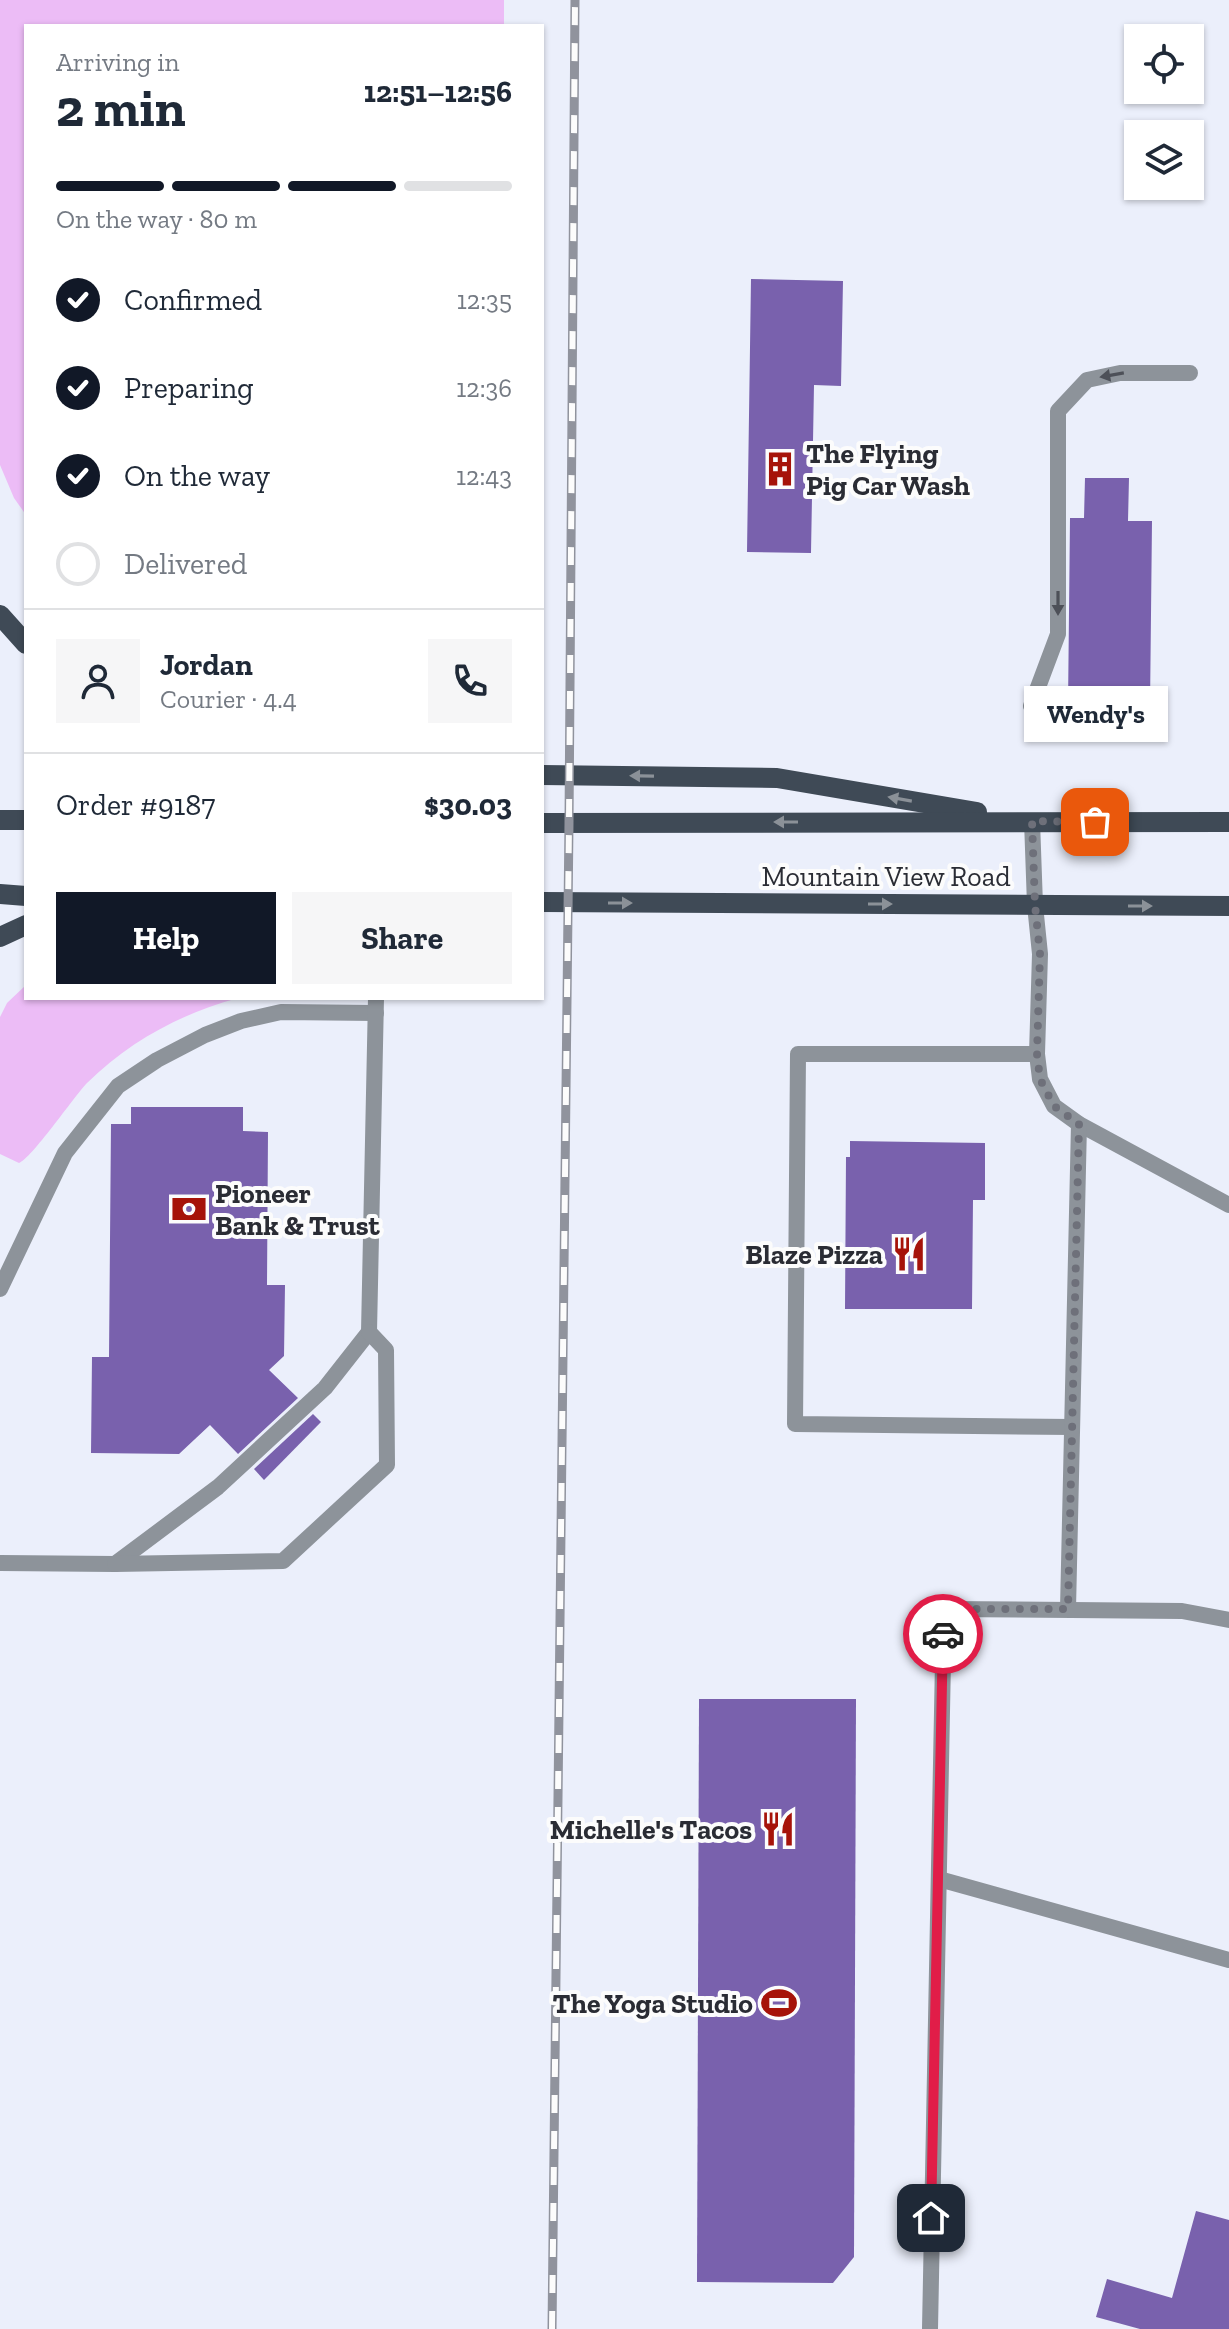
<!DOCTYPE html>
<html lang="en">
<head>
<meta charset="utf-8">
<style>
  :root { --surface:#fff; --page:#f6f6f7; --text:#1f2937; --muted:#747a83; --line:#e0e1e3; --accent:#111827 }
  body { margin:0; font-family:"Zilla Slab",serif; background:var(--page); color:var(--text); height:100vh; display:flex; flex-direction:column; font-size:30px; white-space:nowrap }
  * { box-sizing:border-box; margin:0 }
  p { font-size:26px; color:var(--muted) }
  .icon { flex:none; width:44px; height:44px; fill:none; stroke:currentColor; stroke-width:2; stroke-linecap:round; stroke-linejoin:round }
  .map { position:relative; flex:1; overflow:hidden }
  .drawer { position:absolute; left:24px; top:24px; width:520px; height:976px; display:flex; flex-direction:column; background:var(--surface); border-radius:0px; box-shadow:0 2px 6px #0004 }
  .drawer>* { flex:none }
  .controls { position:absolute; left:1124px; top:24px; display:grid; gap:16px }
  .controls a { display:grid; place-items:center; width:80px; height:80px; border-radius:0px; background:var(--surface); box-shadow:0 2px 6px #0004; font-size:40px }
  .pin { position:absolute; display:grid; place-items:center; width:68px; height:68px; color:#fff; margin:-34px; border-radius:16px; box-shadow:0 4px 12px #0006 }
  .courier { position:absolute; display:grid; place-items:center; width:80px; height:80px; margin:-40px; border:6px solid #e11d48; border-radius:50%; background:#fff; color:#222; box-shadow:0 2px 10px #0007 }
  .bubble { position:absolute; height:56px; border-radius:0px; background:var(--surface); box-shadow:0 2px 6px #0004; font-size:26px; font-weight:700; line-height:56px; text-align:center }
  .headline em { font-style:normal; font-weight:700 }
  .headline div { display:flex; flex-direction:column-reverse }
  .headline { display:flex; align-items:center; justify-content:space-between; height:136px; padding:0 32px }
  h1 { font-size:52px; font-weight:700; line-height:60px }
  .bar { display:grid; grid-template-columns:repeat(4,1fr); gap:12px 8px; align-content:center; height:96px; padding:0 32px }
  .bar i { height:10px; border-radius:6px; background:var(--line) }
  .bar .active { background:var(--accent) }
  .bar p { grid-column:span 4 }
  .line { display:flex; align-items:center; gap:20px; padding:0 32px; border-top:2px solid var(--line) }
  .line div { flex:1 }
  .round { display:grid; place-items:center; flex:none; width:84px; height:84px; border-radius:0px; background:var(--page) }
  ol { padding:0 32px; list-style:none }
  li { display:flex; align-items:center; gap:24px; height:88px }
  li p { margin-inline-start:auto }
  li .icon { padding:8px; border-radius:50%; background:var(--accent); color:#fff; stroke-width:4 }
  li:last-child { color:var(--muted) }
  li i { width:44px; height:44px; border:4px solid var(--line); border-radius:50% }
  .action { display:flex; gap:16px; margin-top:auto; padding:16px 32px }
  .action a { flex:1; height:92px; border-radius:0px; background:var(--accent); color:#fff; font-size:32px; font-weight:700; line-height:92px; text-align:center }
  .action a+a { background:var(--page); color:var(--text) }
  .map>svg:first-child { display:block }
  .green { fill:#ecbcf6 }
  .building { fill:#7961ad }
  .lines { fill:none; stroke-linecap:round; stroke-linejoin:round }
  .lane { stroke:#8d939a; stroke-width:16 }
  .primary { stroke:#3f4a56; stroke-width:20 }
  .rail-casing { stroke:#90939d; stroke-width:9 }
  .rail { stroke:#fcfcfc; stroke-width:6; stroke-dasharray:18; stroke-linecap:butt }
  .oneway { fill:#4d5058 }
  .oneway2 { fill:#8b9198 }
  .done { stroke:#6e707a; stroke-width:8; stroke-dasharray:0 14.4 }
  .route { stroke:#e11d48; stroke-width:10 }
  .labels { text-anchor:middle; stroke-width:8; stroke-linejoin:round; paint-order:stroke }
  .poi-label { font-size:28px; font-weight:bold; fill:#2a2c34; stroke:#fcfcfc; text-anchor:end }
  .street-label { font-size:28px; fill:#2a2c34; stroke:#fcfcfc }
</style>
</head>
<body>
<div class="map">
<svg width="1229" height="2329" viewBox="0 0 1229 2329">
  <rect width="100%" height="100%" fill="#ebeffb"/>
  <g class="green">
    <path d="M0,0H504V26H26V515L14,498L0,465Z"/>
    <path d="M26,985V998H238C180,1014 130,1041 87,1083C73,1098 31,1159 19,1163L0,1154V1017L7,1003Z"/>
  </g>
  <g class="building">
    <path d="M751,279L843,281L841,386L814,385L811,553L747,552Z"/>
    <path d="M1085,478H1129L1128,521H1152L1150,707L1068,706L1070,518H1084Z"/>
    <path d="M131,1107H243V1131L268,1132L267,1285H285L284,1356L269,1370L298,1398L238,1454L210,1425L179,1454L91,1453L92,1357H109L111,1124H131Z"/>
    <path d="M850,1141L985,1143V1200H973L972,1309H845L846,1157H850Z"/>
    <path d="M313,1414L321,1422L264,1480L254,1469Z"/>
    <path d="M699,1699H856L854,2257L833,2283L697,2282Z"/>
    <path d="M1196,2211L1229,2220V2329H1140L1096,2317L1107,2279L1172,2298Z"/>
  </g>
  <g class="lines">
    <g class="lane">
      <path d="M1031,706L1058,634V411L1087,380L1120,373H1190"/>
      <path d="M1032,821L1035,905L1040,954L1037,1054L1040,1079L1054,1106L1079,1124L1229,1205"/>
      <path d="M1037,1054H798L795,1424L1072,1427"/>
      <path d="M0,1289L65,1153L118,1086L157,1060L205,1035L241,1021L281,1012L376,1013"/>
      <path d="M0,1563L115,1564L218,1487L325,1388L369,1332L376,998"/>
      <path d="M115,1564L283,1561L387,1465L386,1350L369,1332"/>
      <path d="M1068,1609L1079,1124"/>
      <path d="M939,1879L1229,1960"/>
      <path d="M930,2329L944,1609L1182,1611L1229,1620"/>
    </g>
    <g class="primary">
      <path d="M0,615L26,644"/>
      <path d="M542,775L777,778L977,812"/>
      <path d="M0,820H26"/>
      <path d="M542,823L1229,822"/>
      <path d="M0,894L26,896"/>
      <path d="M542,902L1229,906"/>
      <path d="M0,937L26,925"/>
    </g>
    <g class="rail-casing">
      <path id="rail" d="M552,2329L569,823L575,0"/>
    </g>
    <use href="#rail" class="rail"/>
  </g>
  <defs><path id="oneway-solid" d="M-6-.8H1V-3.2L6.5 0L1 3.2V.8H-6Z" transform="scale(2)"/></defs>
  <g class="oneway">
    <use href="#oneway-solid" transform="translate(1112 375) rotate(170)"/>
    <use href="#oneway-solid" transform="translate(1058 603) rotate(90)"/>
  </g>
  <g class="oneway2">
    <use href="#oneway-solid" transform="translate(642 776) rotate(-179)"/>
    <use href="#oneway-solid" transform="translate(900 799) rotate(-170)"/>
    <use href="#oneway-solid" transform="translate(786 822) rotate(180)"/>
    <use href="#oneway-solid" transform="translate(620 903)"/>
    <use href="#oneway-solid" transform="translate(880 904)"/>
    <use href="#oneway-solid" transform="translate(1140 906)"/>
  </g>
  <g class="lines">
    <path class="done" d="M943,1634L944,1609H1068L1079,1124L1054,1106L1040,1079L1037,1054L1040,954L1035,905L1032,821L1095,822"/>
    <path class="route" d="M931,2218L943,1634"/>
  </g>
  <defs>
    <g id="building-bare" transform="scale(2.76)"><path d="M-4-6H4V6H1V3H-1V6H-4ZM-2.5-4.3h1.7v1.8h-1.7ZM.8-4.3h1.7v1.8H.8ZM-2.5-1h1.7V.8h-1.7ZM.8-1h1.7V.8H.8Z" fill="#a61309" stroke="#fcfcfc" stroke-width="2.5" paint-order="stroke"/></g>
    <g id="bank-bare" transform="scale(2.76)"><path d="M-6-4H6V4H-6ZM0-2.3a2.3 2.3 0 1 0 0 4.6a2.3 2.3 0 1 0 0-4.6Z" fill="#a61309" stroke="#fcfcfc" stroke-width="2.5" paint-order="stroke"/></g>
    <g id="restaurant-bare" transform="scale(2.76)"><path d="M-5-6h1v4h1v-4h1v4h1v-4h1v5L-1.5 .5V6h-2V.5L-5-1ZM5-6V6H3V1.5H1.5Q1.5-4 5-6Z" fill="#a61309" stroke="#fcfcfc" stroke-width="2.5" paint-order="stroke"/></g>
    <g id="stadium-bare" transform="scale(2.76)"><path d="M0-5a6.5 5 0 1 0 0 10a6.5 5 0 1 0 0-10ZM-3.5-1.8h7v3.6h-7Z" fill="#a61309" stroke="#fcfcfc" stroke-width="2.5" paint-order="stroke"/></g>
  </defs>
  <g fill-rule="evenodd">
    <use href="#building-bare" x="780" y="469"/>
    <use href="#bank-bare" x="189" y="1209"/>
    <use href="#restaurant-bare" x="909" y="1254"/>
    <use href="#restaurant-bare" x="778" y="1829"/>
    <use href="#stadium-bare" x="779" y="2003"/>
  </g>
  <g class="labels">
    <g class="poi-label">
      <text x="806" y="463" text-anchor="start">The Flying<tspan x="806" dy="32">Pig Car Wash</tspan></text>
      <text x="215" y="1203" text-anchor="start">Pioneer<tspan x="215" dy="32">Bank &amp; Trust</tspan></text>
      <text x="883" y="1264">Blaze Pizza</text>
      <text x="752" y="1839">Michelle's Tacos</text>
      <text x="753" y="2013">The Yoga Studio</text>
    </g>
    <g class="street-label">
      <text x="886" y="886">Mountain View Road</text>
    </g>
  </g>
</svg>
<div class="controls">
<a><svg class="icon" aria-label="locate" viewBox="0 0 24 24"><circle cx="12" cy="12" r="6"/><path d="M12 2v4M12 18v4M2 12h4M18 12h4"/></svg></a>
<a><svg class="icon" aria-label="layers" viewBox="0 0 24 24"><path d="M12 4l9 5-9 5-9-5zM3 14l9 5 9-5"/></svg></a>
</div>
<div class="pin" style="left:1095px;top:822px;background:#ea580c"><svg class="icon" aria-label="bag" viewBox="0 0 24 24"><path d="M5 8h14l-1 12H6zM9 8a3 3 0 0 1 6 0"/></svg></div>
<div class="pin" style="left:931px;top:2218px;background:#1f2937"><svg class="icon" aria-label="home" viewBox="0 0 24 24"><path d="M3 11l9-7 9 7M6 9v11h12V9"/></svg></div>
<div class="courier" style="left:943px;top:1634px"><svg class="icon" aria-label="car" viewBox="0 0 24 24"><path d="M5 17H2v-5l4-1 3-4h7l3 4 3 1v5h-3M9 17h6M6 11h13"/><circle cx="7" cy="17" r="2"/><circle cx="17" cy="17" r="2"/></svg></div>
<div class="bubble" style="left:1024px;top:686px;width:144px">Wendy's</div>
<section class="drawer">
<div class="headline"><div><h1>2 min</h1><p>Arriving in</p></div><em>12:51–12:56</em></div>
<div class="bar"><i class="active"></i><i class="active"></i><i class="active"></i><i></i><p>On the way · 80 m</p></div>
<ol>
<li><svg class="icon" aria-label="check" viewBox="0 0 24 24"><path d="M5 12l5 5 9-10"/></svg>Confirmed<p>12:35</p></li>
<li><svg class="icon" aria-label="check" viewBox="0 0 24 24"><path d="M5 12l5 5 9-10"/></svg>Preparing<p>12:36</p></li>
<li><svg class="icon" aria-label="check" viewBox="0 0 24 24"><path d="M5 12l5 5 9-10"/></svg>On the way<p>12:43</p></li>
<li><i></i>Delivered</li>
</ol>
<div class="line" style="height:144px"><a class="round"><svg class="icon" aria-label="person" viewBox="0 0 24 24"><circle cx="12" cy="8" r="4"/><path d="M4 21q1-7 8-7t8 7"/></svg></a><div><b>Jordan</b><p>Courier · 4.4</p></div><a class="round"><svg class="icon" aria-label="phone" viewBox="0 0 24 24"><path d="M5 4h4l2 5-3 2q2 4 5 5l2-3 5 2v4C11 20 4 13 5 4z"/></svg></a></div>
<div class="line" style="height:104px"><div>Order #9187</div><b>$30.03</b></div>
<div class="action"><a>Help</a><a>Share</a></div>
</section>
</div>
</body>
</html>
